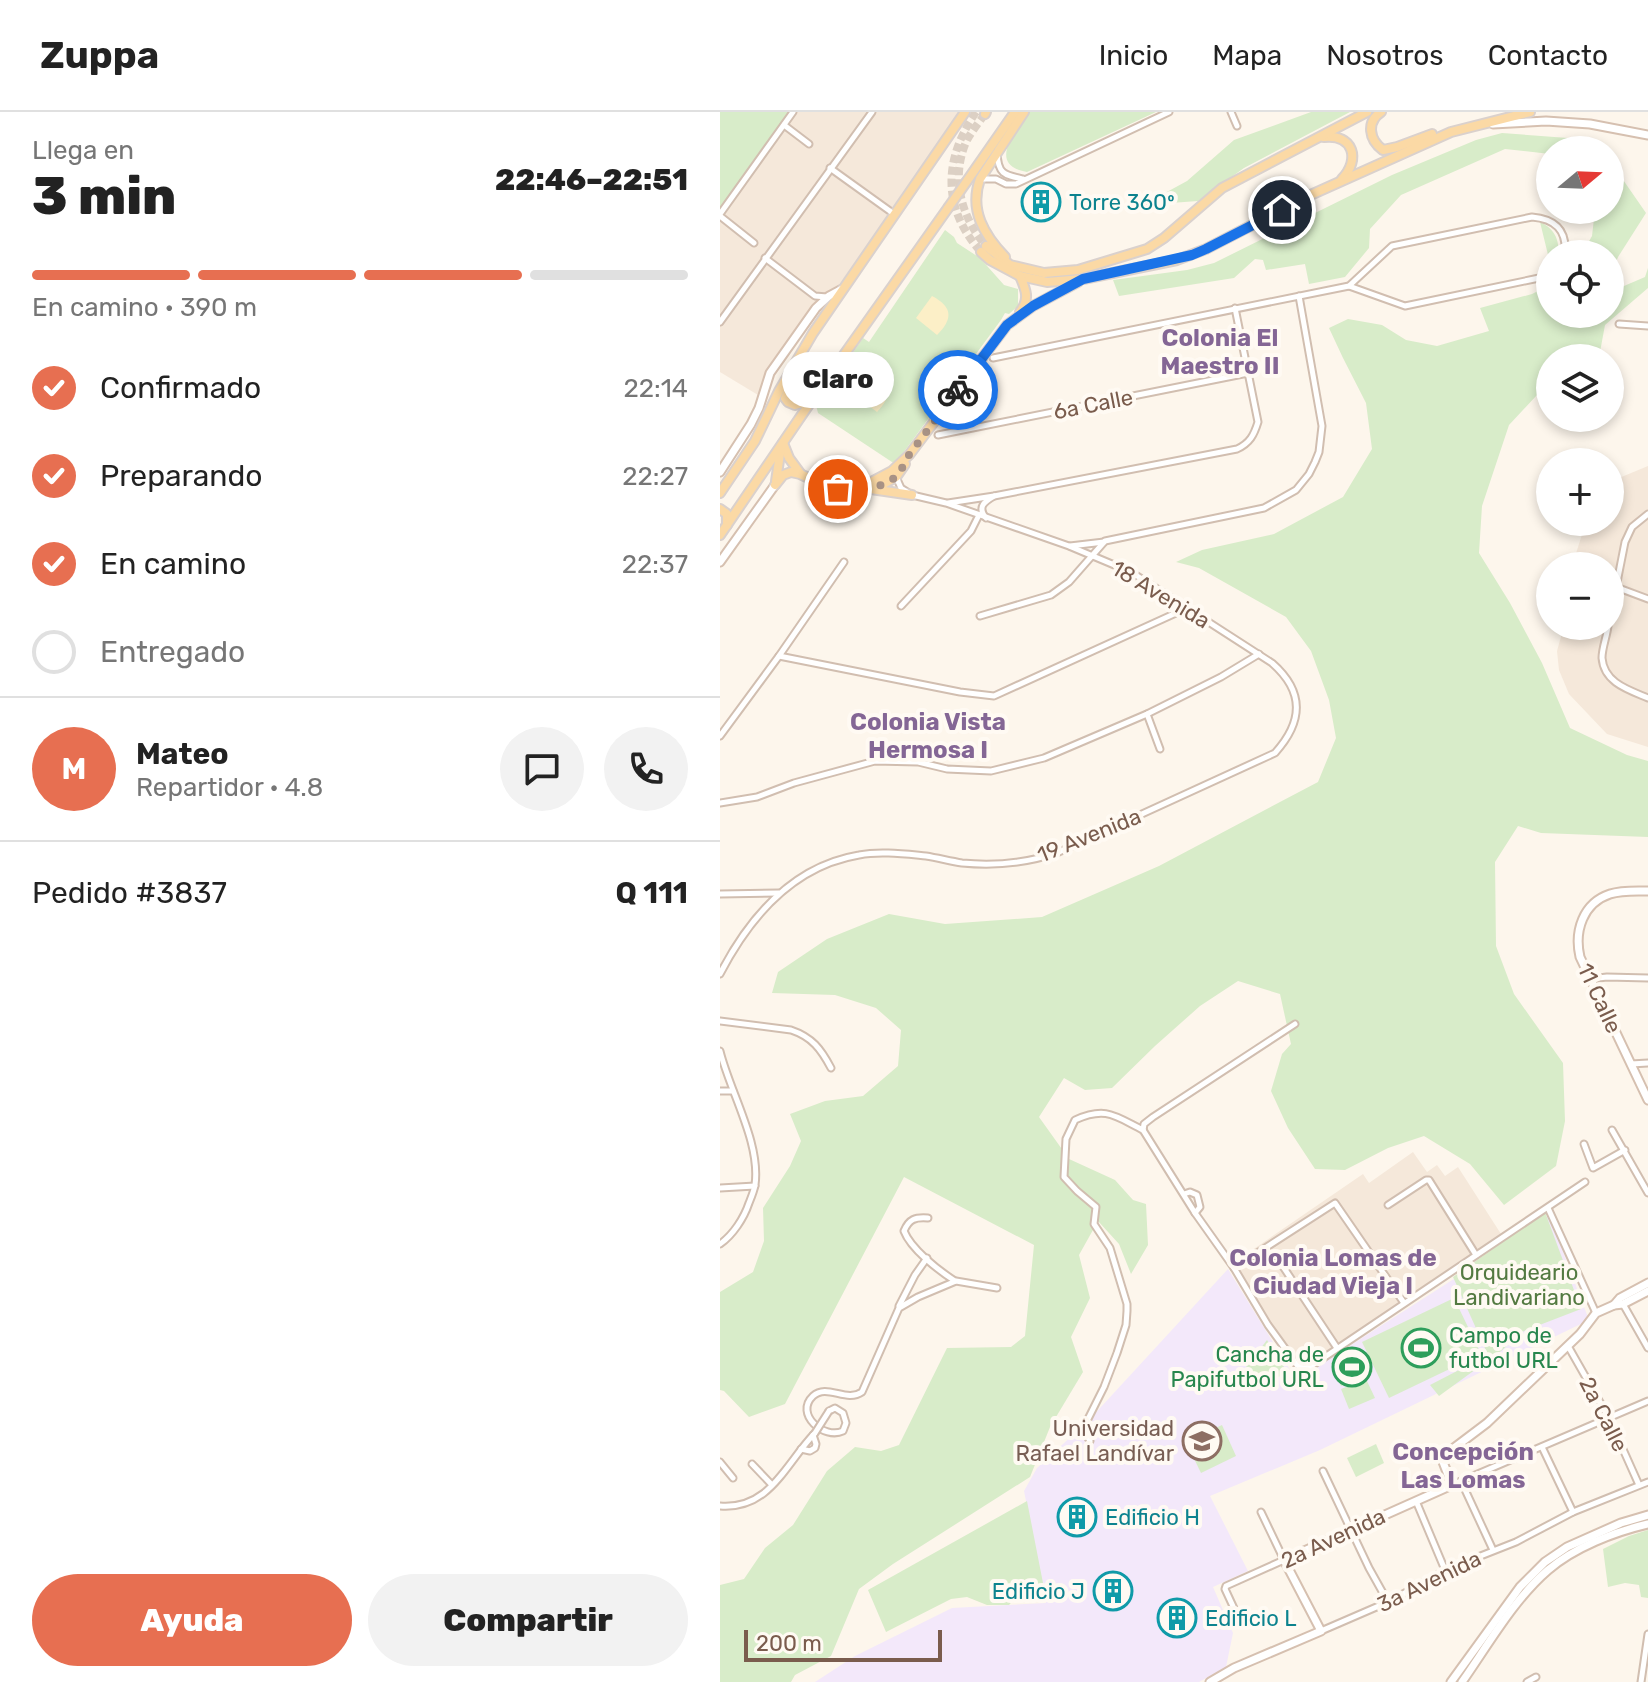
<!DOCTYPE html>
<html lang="es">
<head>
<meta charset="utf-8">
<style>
  :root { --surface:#fff; --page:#f2f2f2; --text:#222; --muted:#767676; --line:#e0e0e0; --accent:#e76f51 }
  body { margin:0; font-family:Rubik,sans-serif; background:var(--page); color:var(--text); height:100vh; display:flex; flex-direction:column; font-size:30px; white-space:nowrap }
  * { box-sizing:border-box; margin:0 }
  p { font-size:26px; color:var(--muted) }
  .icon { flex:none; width:44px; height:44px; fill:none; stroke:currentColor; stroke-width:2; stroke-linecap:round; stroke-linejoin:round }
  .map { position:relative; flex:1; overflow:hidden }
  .sheet { display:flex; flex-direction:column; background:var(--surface); width:720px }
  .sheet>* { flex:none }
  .needle { width:52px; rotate:71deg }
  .controls { position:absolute; left:816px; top:24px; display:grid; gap:16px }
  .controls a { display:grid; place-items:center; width:88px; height:88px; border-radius:50%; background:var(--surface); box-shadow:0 4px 12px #0003; font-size:40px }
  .scale { position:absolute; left:24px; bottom:20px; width:198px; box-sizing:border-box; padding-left:8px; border:4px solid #7a5c4d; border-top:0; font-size:22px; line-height:28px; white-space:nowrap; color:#7a5c4d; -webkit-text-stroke:6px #fffaf3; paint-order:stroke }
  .pin { position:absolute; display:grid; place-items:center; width:68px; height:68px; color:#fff; margin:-34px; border:4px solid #fff; border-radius:50%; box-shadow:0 2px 8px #0007 }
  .courier { position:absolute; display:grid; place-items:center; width:80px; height:80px; margin:-40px; border:6px solid #1a73e8; border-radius:50%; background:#fff; color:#222; box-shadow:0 2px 10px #0007 }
  .bubble { position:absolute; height:56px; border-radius:28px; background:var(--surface); box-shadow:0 4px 12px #0003; font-size:26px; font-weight:800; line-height:56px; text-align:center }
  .summary em { font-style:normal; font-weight:800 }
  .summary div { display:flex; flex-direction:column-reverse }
  .summary { display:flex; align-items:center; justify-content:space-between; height:136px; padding:0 32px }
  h1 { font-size:52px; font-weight:800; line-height:60px }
  .bar { display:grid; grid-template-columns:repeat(4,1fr); gap:12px 8px; align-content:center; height:96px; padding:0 32px }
  .bar i { height:10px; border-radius:6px; background:var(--line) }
  .bar .selected { background:var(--accent) }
  .bar p { grid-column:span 4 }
  .line { display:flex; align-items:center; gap:20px; padding:0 32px; border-top:2px solid var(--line) }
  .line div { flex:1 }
  .round { display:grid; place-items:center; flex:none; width:84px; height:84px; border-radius:42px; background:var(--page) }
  ol { padding:0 32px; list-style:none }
  li { display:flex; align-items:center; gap:24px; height:88px }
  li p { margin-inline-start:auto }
  li .icon { padding:8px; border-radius:50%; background:var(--accent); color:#fff; stroke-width:4 }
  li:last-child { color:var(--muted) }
  li i { width:44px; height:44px; border:4px solid var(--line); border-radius:50% }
  .action { display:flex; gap:16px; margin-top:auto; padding:16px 32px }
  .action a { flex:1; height:92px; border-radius:48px; background:var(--accent); color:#fff; font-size:32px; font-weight:800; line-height:92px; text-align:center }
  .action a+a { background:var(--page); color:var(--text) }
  header { display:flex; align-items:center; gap:48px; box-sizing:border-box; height:112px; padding:0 40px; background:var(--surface); border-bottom:2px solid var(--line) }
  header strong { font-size:38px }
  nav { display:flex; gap:44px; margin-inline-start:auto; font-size:28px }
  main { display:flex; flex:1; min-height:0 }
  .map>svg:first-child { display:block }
  .residential { fill:#f5e8da }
  .education { fill:#f3e8fa }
  .green { fill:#d8ecc9 }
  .sand { fill:#fcefc7 }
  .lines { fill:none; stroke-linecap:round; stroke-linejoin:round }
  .primary-tunnel { stroke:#dcd0c4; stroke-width:8; stroke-dasharray:8 4; stroke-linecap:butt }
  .street-casing { stroke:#d1beb0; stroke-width:9 }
  .secondary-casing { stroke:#d6c0b0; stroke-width:11 }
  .primary-casing { stroke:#dad1cd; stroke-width:12 }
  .street { stroke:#fff; stroke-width:5 }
  .secondary { stroke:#fff; stroke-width:7 }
  .primary { stroke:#fbd9a5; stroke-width:8 }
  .street-bridge-casing { stroke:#d1beb0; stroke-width:9; stroke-linecap:butt }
  .primary-bridge-casing { stroke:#dad1cd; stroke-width:12; stroke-linecap:butt }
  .street-bridge { stroke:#fff; stroke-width:5 }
  .primary-bridge { stroke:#fbd9a5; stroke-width:8 }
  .done { stroke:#a89285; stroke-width:8; stroke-dasharray:0 14.4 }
  .route { stroke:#1a73e8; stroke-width:10 }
  .labels { text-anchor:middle; stroke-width:8; stroke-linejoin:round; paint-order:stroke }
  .culture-label { font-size:22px; fill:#0d838f; stroke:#fffaf3; text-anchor:start }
  .street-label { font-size:22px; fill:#7a5c4d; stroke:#fffaf3 }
  .park-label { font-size:22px; fill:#537a41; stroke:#fffaf3 }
  .leisure-label { font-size:22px; fill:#27864d; stroke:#fffaf3; text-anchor:start }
  .education-label { font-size:22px; fill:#785e54; stroke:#fffaf3; text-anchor:end }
  .neighbourhood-label { font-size:24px; font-weight:bold; fill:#846695; stroke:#fffaf3 }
</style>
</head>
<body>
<header>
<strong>Zuppa</strong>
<nav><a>Inicio</a><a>Mapa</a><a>Nosotros</a><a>Contacto</a></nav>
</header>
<main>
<section class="sheet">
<div class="summary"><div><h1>3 min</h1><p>Llega en</p></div><em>22:46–22:51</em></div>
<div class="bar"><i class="selected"></i><i class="selected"></i><i class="selected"></i><i></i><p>En camino · 390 m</p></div>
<ol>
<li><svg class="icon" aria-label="check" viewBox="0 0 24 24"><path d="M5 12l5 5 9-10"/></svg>Confirmado<p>22:14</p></li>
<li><svg class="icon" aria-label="check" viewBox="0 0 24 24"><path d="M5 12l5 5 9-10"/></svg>Preparando<p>22:27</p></li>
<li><svg class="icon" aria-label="check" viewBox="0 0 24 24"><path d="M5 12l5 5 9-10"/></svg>En camino<p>22:37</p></li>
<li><i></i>Entregado</li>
</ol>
<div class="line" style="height:144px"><b class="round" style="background:var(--accent);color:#fff">M</b><div><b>Mateo</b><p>Repartidor · 4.8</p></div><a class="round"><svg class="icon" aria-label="chat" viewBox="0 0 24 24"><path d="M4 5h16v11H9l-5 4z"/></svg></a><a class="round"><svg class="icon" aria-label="phone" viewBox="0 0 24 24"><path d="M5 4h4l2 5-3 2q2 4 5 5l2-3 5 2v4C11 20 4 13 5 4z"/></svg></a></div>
<div class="line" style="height:104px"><div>Pedido #3837</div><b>Q 111</b></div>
<div class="action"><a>Ayuda</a><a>Compartir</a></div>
</section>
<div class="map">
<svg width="928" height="1570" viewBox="0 0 928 1570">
  <rect width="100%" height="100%" fill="#fdf6ec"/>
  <g class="residential">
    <path d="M0,0H240L173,99L38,283L0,260Z"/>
    <path d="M928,354V635L887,622L849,582L839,558L837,539L844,514H890V454H852L866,410H890V376L899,366Z"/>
    <path d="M693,1040L707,1060L717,1053L725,1064L738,1055L781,1122L586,1258L576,1256L509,1154L643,1062L649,1071Z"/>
  </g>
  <path class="education" d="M829,1103L869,1208L600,1338L490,1384L528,1459L493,1475L513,1521L506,1555L479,1570H95L135,1544L232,1496L326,1491L304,1379L317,1356L369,1308L508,1157L572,1261L589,1260L768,1145Z"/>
  <g class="green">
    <path d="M0,0H71L0,100Z"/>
    <path d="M309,0H436L307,60C266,53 296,19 309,0Z"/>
    <path d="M591,0H630L524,56L478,89L423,93L467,69L514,28Z"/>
    <path d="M782,21L875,28L882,38H830V42L785,37L681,83L650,117L649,136L625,165L589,172L585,152L546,158L543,148L535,147L514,166L399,184L393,168L467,158L494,151L672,63L756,28Z"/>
    <path d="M890,49L926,101L898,145L890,165V142H862L872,124L875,98H890Z"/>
    <path d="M820,110C834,116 840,128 838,142H830V151Z"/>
    <path d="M225,118L234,125L237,131L260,146L284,173L298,177V194L289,202L285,201L281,208L175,352L98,301L96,293L143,226L149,230Z"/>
    <path d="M928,156V176L885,213L880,240L849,246H830V269L789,313L762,394L759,441L790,491L822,551L850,616L907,643L928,649V725L821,721L798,714L775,750L776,834L794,882L843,951L845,1009L836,1054L784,1093L750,1052L704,1024L668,1036L625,1058L595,1057L568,1016L551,979L562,942L571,932L560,882L518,869L480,894L435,934L392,976L365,978L344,966L319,1005L349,1047L395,1068L413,1088L426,1092L428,1133L411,1162L399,1132L378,1109L359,1143L370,1186L351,1225L363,1260L330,1315L310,1365L173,1452L139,1477L111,1544L75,1563L71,1570H0V1473L24,1467L45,1436L73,1413L107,1359L135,1335L161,1339L179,1333L227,1236L291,1235L305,1224L314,1133L184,1065L65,1292L29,1305L4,1279L0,1278V1180L33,1160L44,1129L43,1096L70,1054L81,1029L70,1002L105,989L143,984L178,954L181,918L156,896L115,883L52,881L58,860L107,827L169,802L225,812L322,805L439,754L598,670L616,626L609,588L591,539L566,505L479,456L456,450L482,438L554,422L623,385L652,337L646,291L623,246L609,216L628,207L662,213L686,228L717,234L769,219L760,196L812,182L830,173V202H890V180L925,165Z"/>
    <path d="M825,1100L861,1197L804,1219L781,1239L719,1284L710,1273L768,1243L733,1165Z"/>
    <path d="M734,1186L761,1242L669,1286L642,1230Z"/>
    <path d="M547,1228L569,1263L520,1271L516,1268Z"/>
    <path d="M643,1238L653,1260L621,1274L611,1251Z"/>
    <path d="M646,1267L655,1286L629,1297L621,1277Z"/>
    <path d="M502,1313L516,1344L481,1361L466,1330Z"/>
    <path d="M656,1332L664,1351L636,1365L627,1346Z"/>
    <path d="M307,1389L323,1471L299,1482L289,1493H267L247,1485L231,1487L166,1520L148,1478Z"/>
    <path d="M928,1418V1486L921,1485L919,1473L905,1471L888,1475L883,1437L909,1424Z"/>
  </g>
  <g class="sand">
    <path d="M212,184C233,195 233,207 217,223L196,206Z"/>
    <path d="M152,261C172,272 172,284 157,300L136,284Z"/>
  </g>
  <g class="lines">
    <g class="primary-tunnel">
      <path d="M256,0C223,48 222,96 261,140"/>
      <path d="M265,2C259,10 252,19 247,28C230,65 241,105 266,134"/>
    </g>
    <g class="street-casing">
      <g id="street">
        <path d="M511,0L517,14"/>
        <path d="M64,13L89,32"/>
        <path d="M277,41C278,62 284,63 303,67"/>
        <path d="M110,56L174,102"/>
        <path d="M260,67H276L286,72H296L449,0"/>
        <path d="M0,102L73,0"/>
        <path d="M0,104L34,131"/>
        <path d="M45,146L95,184L107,185"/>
        <path d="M629,174L685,194L824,165L830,162"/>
        <path d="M0,210L152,0"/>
        <path d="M899,212L928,214"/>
        <path d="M273,246L629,174L672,134L812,105C835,107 847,118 845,142"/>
        <path d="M218,323L528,261"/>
        <path d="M228,391L274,384L517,337C530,331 534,323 538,310L515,196"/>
        <path d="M266,406C257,395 264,390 274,384"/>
        <path d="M350,434L384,430"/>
        <path d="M896,475L928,487"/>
        <path d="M181,494L251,419L259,403"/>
        <path d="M260,504L331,483L349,470L385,429L544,396L576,378L589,362L595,350L599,340L602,314L579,184"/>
        <path d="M890,506L905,430L912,415L928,402"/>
        <path d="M888,514C887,524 882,536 882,546C884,571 909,578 928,586"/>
        <path d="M59,544L240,580L274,584L467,496"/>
        <path d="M427,602L440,637"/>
        <path d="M0,624L59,544L124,450"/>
        <path d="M0,691L37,685L74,671L155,649L198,650L227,657L271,659L324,646L427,602L501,565L539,542"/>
        <path d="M0,782L59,781"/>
        <path d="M0,862C29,806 73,754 139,743C160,739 184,742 206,744C218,746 230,749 242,751C274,754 308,751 339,740L555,641C583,610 585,580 552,551L411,460L349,434L226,391L192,383L181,376L176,365"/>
        <path d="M870,867L887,865L928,866"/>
        <path d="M0,909L71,918C92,925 101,937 111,956"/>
        <path d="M0,939C10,980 41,1031 35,1073C34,1079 31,1086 29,1091C24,1106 13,1123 0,1132"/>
        <path d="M911,952L928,951"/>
        <path d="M0,979H13"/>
        <path d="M423,1018L475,1101L514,1156L548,1213L577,1253L583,1256L590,1255L865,1070"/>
        <path d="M423,1018L424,1012L433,1005L575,912"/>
        <path d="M892,1018L928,1081"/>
        <path d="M864,1032L873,1056L905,1038"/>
        <path d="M0,1076L35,1074"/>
        <path d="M464,1082L470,1080L477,1083L480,1095L475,1101"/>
        <path d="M668,1093L706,1068H709L756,1143"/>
        <path d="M828,1096L876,1201"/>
        <path d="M208,1106C195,1105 189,1107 184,1119C191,1137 218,1158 235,1169"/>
        <path d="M558,1147L617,1236"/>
        <path d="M514,1156L615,1091L684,1191"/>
        <path d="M903,1192L928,1236"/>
        <path d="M179,1194L195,1163L207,1146"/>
        <path d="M848,1234L889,1306L919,1373"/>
        <path d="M109,1299L115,1296L123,1301L126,1311L123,1319C104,1328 74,1302 93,1284C107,1271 126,1291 142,1280L179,1196L198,1185L236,1169L277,1176"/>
        <path d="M370,1329L365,1321L367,1309L384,1275L397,1241L406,1213L407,1199V1192L390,1136L374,1112L376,1095L357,1079L344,1065L346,1027L355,1008C386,994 395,1004 423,1018"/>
        <path d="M822,1335L853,1400"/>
        <path d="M81,1337L90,1339L95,1336L96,1332L93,1323"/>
        <path d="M0,1350L13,1366"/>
        <path d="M32,1352L52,1373"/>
        <path d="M603,1359L649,1456L668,1490"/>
        <path d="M741,1369L773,1438"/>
        <path d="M732,1373L928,1289"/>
        <path d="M696,1389L725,1458"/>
        <path d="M0,1394C50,1398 65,1352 95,1321"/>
        <path d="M518,1505L505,1477L506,1474L564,1448L541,1400"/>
        <path d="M601,1519L668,1490L707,1469L725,1458L796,1430L853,1400L928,1370"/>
        <path d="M807,1570L816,1565"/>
        <path d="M921,1570L928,1522"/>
      </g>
    </g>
    <g class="secondary-casing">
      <g id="secondary">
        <path d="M773,12L826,9L870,12L928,23"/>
        <path d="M0,360L31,312L39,296L50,261L96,196L109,184L122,177"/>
        <path d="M0,450L55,373"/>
        <path d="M928,779C916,779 902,778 890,782C863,791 854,819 860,845L928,988"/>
        <path d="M894,1193L900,1186L928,1171"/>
        <path d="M490,1570L514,1556L601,1519L564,1448L732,1373L723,1350L726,1342L767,1311L860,1222L876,1201L894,1193L903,1192L928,1179"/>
        <path d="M731,1570L800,1475L825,1450L847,1435L901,1411L928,1403"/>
        <path d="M742,1570C768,1533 794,1487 828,1458C855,1435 894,1420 928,1412"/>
      </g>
    </g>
    <g class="primary-casing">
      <g id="primary">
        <path d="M661,0C646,10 649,28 663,38L677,35L712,22"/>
        <path d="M265,2L266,0"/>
        <path d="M604,25C633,22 641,47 622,67"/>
        <path d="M247,69L295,0"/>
        <path d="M266,134L290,153L324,161L358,158L427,137L444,126L502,76L647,0"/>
        <path d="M261,140L270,148L300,164L327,170L363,167L457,148L486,137L586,85L731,20L810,0"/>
        <path d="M285,145C264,123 249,98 260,67L304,0"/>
        <path d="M300,200C310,187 306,178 300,164"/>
        <path d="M78,255L65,286L68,290L75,293L90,289"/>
        <path d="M63,331L69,346L80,361"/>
        <path d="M56,369L61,335"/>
        <path d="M55,373L63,363L71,360L80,362L108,375L151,377L192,383"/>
        <path d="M156,376L176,365L185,352"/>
        <path d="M138,377L172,359L189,343L287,213L313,194L358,170"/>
        <path d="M0,381L35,329L59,279L93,221L245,0"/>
        <path d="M0,397L7,402V413"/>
        <path d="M0,423L92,288L228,96"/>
      </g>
    </g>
    <use href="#street" class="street"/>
    <use href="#secondary" class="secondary"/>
    <use href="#primary" class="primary"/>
    <g class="street-bridge-casing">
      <path id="street-bridge" d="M95,1321L109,1299"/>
    </g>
    <g class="primary-bridge-casing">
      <path id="primary-bridge" d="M228,96L247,69"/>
    </g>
    <use href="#street-bridge" class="street-bridge"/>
    <use href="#primary-bridge" class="primary-bridge"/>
  </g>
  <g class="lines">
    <path class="done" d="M118,377H151L171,369L180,360L189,343L238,278"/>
    <path class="route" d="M238,278L287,213L313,194L363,167L472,143L486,137L562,98"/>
  </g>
  <defs>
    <g id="building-ring" transform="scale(2)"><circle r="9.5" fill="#fffaf3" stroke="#0f9aa8" stroke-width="1.5"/><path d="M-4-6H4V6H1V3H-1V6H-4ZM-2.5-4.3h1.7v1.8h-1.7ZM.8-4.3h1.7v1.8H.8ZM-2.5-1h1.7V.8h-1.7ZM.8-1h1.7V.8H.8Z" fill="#0f9aa8"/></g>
    <g id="stadium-ring" transform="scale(2)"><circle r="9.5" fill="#fffaf3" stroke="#2e9e5b" stroke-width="1.5"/><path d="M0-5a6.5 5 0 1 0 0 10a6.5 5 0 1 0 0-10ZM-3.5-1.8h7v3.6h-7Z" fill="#2e9e5b"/></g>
    <g id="university-ring" transform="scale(2)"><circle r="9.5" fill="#fffaf3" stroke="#8d6e63" stroke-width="1.5"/><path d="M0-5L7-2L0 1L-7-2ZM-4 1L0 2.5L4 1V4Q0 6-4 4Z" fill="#8d6e63"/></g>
  </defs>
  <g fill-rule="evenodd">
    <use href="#building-ring" x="321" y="90"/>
    <use href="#stadium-ring" x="701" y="1236"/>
    <use href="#stadium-ring" x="632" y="1255"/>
    <use href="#university-ring" x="482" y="1329"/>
    <use href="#building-ring" x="357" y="1405"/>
    <use href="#building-ring" x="393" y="1479"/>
    <use href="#building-ring" x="457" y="1506"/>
  </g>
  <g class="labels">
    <g class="culture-label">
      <text x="349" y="98">Torre 360º</text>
      <text x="385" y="1413">Edificio H</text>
      <text x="365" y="1487" text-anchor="end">Edificio J</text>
      <text x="485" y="1514">Edificio L</text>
    </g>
    <g class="street-label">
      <text transform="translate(373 292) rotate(-11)" y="8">6a Calle</text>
      <text transform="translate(441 482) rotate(31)" y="8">18 Avenida</text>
      <text transform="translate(369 723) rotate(-22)" y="8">19 Avenida</text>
      <text transform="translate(880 886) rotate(65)" y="8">11 Calle</text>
      <text transform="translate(884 1302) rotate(63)" y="8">2a Calle</text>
      <text transform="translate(613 1426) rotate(-25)" y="8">2a Avenida</text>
      <text transform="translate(709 1469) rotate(-26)" y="8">3a Avenida</text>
    </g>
    <g class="park-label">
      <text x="799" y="1168">Orquideario<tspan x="799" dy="25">Landivariano</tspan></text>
    </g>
    <g class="leisure-label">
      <text x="729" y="1231">Campo de<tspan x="729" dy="25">futbol URL</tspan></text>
      <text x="604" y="1250" text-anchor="end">Cancha de<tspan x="604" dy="25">Papifutbol URL</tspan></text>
    </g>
    <g class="education-label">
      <text x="454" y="1324">Universidad<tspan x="454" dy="25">Rafael Landívar</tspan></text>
    </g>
    <g class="neighbourhood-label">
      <text x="500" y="234">Colonia El<tspan x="500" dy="28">Maestro II</tspan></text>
      <text x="208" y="618">Colonia Vista<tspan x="208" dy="28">Hermosa I</tspan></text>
      <text x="613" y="1154">Colonia Lomas de<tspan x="613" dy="28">Ciudad Vieja I</tspan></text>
      <text x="743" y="1348">Concepción<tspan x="743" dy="28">Las Lomas</tspan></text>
    </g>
  </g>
</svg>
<div class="controls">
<a><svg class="needle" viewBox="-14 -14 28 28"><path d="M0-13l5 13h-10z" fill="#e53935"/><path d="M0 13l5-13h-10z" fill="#767676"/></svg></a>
<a><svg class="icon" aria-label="locate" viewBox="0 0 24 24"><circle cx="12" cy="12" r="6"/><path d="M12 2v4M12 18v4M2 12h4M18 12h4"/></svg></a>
<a><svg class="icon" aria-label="layers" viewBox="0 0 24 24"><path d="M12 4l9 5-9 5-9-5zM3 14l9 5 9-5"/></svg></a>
<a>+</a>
<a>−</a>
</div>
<div class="scale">200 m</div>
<div class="pin" style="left:118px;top:377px;background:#ea580c"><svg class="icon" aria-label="bag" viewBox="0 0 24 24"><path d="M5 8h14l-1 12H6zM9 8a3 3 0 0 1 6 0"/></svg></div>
<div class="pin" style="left:562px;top:98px;background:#1f2937"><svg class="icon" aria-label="home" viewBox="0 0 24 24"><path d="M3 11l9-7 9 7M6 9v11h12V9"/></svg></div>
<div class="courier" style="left:238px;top:278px"><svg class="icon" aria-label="bike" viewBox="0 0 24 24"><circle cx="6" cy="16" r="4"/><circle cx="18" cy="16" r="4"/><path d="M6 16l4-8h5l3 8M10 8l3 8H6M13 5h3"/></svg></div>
<div class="bubble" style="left:62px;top:240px;width:112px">Claro</div>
</div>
</main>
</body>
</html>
